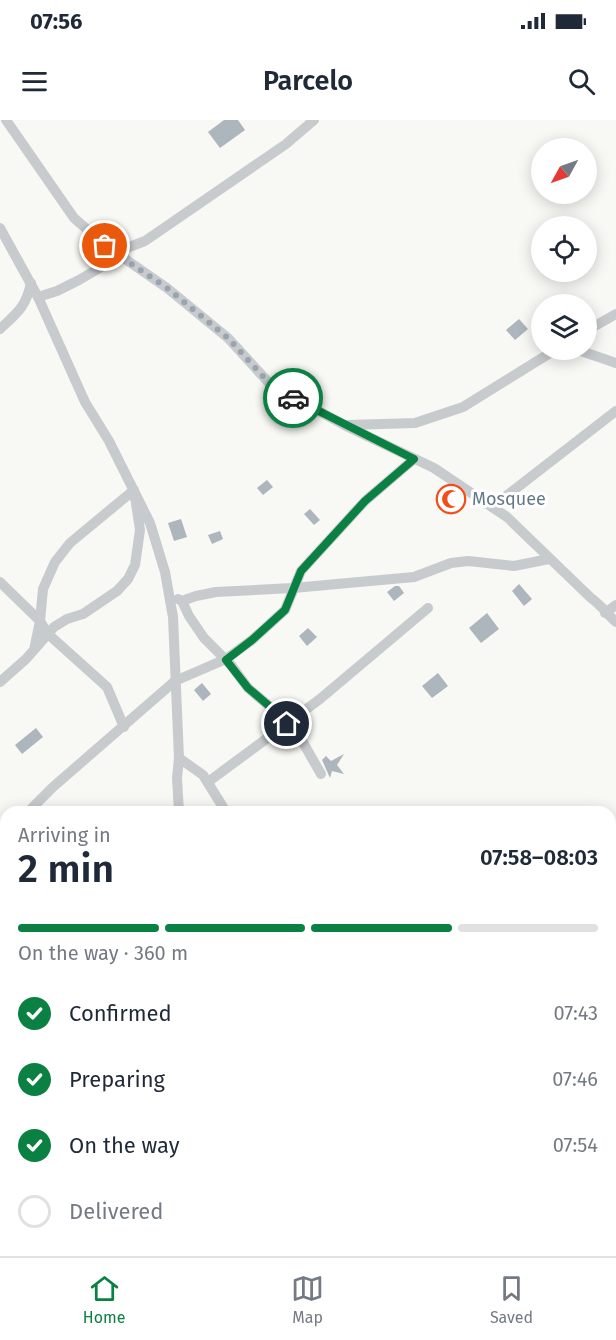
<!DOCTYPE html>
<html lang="en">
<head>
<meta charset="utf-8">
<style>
  :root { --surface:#fff; --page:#f2f2f3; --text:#1f2937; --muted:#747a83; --line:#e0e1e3; --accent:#0b8043 }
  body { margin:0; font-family:"Fira Sans",sans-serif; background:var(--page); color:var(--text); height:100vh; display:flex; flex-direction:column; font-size:22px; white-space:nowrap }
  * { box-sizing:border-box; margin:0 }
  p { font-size:20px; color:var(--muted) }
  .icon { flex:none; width:33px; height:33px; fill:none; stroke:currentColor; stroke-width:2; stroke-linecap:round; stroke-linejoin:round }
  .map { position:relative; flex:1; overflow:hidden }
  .details { position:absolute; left:0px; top:686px; width:616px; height:452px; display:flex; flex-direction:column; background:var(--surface); border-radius:18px 18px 0 0; box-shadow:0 3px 15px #0003 }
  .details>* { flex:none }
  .needle { width:39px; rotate:230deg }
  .fabs { position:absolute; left:531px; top:18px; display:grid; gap:12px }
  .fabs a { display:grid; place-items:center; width:66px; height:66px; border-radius:50%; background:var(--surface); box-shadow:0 3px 15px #0003; font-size:30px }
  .pin { position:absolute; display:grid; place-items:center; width:51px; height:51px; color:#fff; margin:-26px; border:3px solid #fff; border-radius:50%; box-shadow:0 2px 6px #0007 }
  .courier { position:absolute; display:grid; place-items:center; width:60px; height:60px; margin:-30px; border:4px solid #0b8043; border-radius:50%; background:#fff; color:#222; box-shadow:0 2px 8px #0007 }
  .summary em { font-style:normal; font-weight:600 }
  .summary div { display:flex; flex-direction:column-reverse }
  .summary { display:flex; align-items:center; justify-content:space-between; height:102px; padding:0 18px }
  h1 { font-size:39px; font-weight:600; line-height:45px }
  .bar { display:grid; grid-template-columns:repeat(4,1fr); gap:9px 6px; align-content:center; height:72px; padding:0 18px }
  .bar i { height:8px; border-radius:4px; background:var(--line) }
  .bar .current { background:var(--accent) }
  .bar p { grid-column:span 4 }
  ol { padding:0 18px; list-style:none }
  li { display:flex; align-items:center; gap:18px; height:66px }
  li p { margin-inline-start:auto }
  li .icon { padding:6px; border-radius:50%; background:var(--accent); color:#fff; stroke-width:4 }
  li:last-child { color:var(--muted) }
  li i { width:33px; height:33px; border:3px solid var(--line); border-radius:50% }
  .status { display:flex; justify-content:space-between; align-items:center; height:42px; padding:0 30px; background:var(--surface); direction:ltr }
  .status svg { height:16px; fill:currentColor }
  header { display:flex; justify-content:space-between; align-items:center; height:78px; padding:0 18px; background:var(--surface); font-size:27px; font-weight:600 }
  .tabs { display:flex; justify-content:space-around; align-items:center; height:84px; border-top:2px solid var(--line); background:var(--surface); font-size:16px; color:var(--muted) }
  .tabs a { display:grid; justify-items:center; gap:3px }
  .tabs .current { color:var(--accent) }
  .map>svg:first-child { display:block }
  .building { fill:#adb6bc }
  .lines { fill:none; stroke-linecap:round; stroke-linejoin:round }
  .minor { stroke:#c7cbce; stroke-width:10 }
  .done { stroke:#98a5ae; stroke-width:6; stroke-dasharray:0 10.8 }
  .route { stroke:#0b8043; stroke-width:8 }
  .labels { text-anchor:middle; stroke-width:6; stroke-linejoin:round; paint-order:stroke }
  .poi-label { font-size:18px; fill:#647888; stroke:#fff; text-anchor:start }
</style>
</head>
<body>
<div class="status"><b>07:56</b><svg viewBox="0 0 49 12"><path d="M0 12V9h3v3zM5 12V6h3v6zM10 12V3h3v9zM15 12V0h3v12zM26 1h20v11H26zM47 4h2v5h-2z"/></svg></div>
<header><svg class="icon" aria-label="menu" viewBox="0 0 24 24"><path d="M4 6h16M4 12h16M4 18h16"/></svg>Parcelo<svg class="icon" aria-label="search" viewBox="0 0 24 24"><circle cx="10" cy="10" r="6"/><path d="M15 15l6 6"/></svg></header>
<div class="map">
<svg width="616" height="1136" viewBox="0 0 616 1136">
  <rect width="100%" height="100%" fill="#f8f8f4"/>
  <g class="building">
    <path d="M224,0H238L245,10L220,28L208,12Z"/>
    <path d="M519,199L528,209L515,220L506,210Z"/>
    <path d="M267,360L273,367L263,375L257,368Z"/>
    <path d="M449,376L456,385L446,393L439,383Z"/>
    <path d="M310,389L320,400L314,405L304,394Z"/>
    <path d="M181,399L187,417L174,421L168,403Z"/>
    <path d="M220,411L223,419L212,424L208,415Z"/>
    <path d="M519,464L532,479L524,486L512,471Z"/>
    <path d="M395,466H399L404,473L394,481L387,472Z"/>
    <path d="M487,493L499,509L481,523L469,508Z"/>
    <path d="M308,508L317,517L307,526L299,516Z"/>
    <path d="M438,553L448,566L432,578L422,566Z"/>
    <path d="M202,563L211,574L203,581L194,570Z"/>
    <path d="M36,608L43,617L22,634L15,625Z"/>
    <path d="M344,634L337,645L344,654L332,651L330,658L322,640L326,636L331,641Z"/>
  </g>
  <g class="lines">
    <g class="minor">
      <path d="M6,0L74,98L105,125L167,168L228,218L270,264L344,305L434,348L507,397L591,478C601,485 607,494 616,502"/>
      <path d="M0,108L38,177L85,282L109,321L150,403L165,452L173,497L179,638L177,658L179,692"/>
      <path d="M38,177L57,171L79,160L108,143L116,132L145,121L286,24L314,0"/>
      <path d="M0,209C17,193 26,187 31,163"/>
      <path d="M586,211L616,194"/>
      <path d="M578,230L616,243"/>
      <path d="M348,305L415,303L463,287L555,230"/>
      <path d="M492,387L616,291"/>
      <path d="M0,462L40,501L48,514L107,567L124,607"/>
      <path d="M178,479L182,481L189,496L204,518L231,545L248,568L275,591L301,619L321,654"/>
      <path d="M182,481L196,476L216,472L293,468L414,457L451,443L468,441L514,446L549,439"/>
      <path d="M605,493L616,485"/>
      <path d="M0,562L26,539L54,507L67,499L83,494L117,471L128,459L135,445L140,410L134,370L70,423L55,442L43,469L40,501L34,530"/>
      <path d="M179,638L203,655L226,692"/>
      <path d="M208,662L320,579L428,488"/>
      <path d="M28,692L53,667L175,561L226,539L252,520L285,490L301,451L365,381L414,339"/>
      <path d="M0,719L6,714"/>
      <path d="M0,828L6,836"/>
      <path d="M610,1004L616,1002"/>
      <path d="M610,1014L616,1015"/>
      <path d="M0,1088L6,1093"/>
      <path d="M148,1131L149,1136"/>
      <path d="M312,1131L320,1136"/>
      <path d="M538,1131L542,1136"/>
      <path d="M562,1131L577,1136"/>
      <path d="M36,1136L51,1131"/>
      <path d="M291,1136L293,1131"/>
      <path d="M465,1136L467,1131"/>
    </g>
  </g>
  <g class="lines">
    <path class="done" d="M105,126L167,168L228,218L270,264L293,278"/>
    <path class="route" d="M287,604L275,591L248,568L226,540L252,520L285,490L301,451L365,381L414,339L293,278"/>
  </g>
  <defs>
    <g id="mosque-ring" transform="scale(1.5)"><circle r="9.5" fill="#fff" stroke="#f24e1a" stroke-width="1.5"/><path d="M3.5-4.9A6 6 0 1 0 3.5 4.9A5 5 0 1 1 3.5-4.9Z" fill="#f24e1a"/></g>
  </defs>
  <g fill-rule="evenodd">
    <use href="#mosque-ring" x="451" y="379"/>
  </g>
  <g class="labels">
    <g class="poi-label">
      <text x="472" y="385">Mosquee</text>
    </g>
  </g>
</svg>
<div class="fabs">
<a><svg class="needle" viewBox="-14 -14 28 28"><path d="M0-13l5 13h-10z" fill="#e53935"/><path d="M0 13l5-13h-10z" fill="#747a83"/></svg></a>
<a><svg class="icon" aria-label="locate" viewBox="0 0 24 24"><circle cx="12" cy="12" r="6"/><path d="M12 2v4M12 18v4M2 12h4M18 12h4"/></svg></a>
<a><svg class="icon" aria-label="layers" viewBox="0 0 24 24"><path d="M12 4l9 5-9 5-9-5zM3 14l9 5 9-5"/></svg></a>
</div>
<div class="pin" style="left:105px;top:126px;background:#ea580c"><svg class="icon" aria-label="bag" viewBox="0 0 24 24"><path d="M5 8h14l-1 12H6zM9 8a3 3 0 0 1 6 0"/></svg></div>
<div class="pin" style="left:287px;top:604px;background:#1f2937"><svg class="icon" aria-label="home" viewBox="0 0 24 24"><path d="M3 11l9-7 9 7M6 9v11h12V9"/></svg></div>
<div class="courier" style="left:293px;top:278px"><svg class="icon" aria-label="car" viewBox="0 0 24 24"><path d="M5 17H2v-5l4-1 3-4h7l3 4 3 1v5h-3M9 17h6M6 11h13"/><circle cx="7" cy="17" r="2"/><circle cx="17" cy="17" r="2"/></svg></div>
<section class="details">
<div class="summary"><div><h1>2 min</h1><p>Arriving in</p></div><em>07:58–08:03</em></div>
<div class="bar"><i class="current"></i><i class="current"></i><i class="current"></i><i></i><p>On the way · 360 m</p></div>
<ol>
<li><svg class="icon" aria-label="check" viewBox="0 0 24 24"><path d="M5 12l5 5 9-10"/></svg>Confirmed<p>07:43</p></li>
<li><svg class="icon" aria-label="check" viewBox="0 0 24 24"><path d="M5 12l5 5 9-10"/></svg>Preparing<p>07:46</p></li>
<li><svg class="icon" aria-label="check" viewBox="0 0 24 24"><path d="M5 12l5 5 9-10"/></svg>On the way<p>07:54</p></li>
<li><i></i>Delivered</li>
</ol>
</section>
</div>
<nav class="tabs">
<a class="current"><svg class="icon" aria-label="home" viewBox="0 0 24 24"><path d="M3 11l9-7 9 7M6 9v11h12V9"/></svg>Home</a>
<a><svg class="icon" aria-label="map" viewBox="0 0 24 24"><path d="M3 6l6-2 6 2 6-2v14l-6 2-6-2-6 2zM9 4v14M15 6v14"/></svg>Map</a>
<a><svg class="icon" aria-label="saved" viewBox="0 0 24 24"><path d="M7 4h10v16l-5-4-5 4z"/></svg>Saved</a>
</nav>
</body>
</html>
